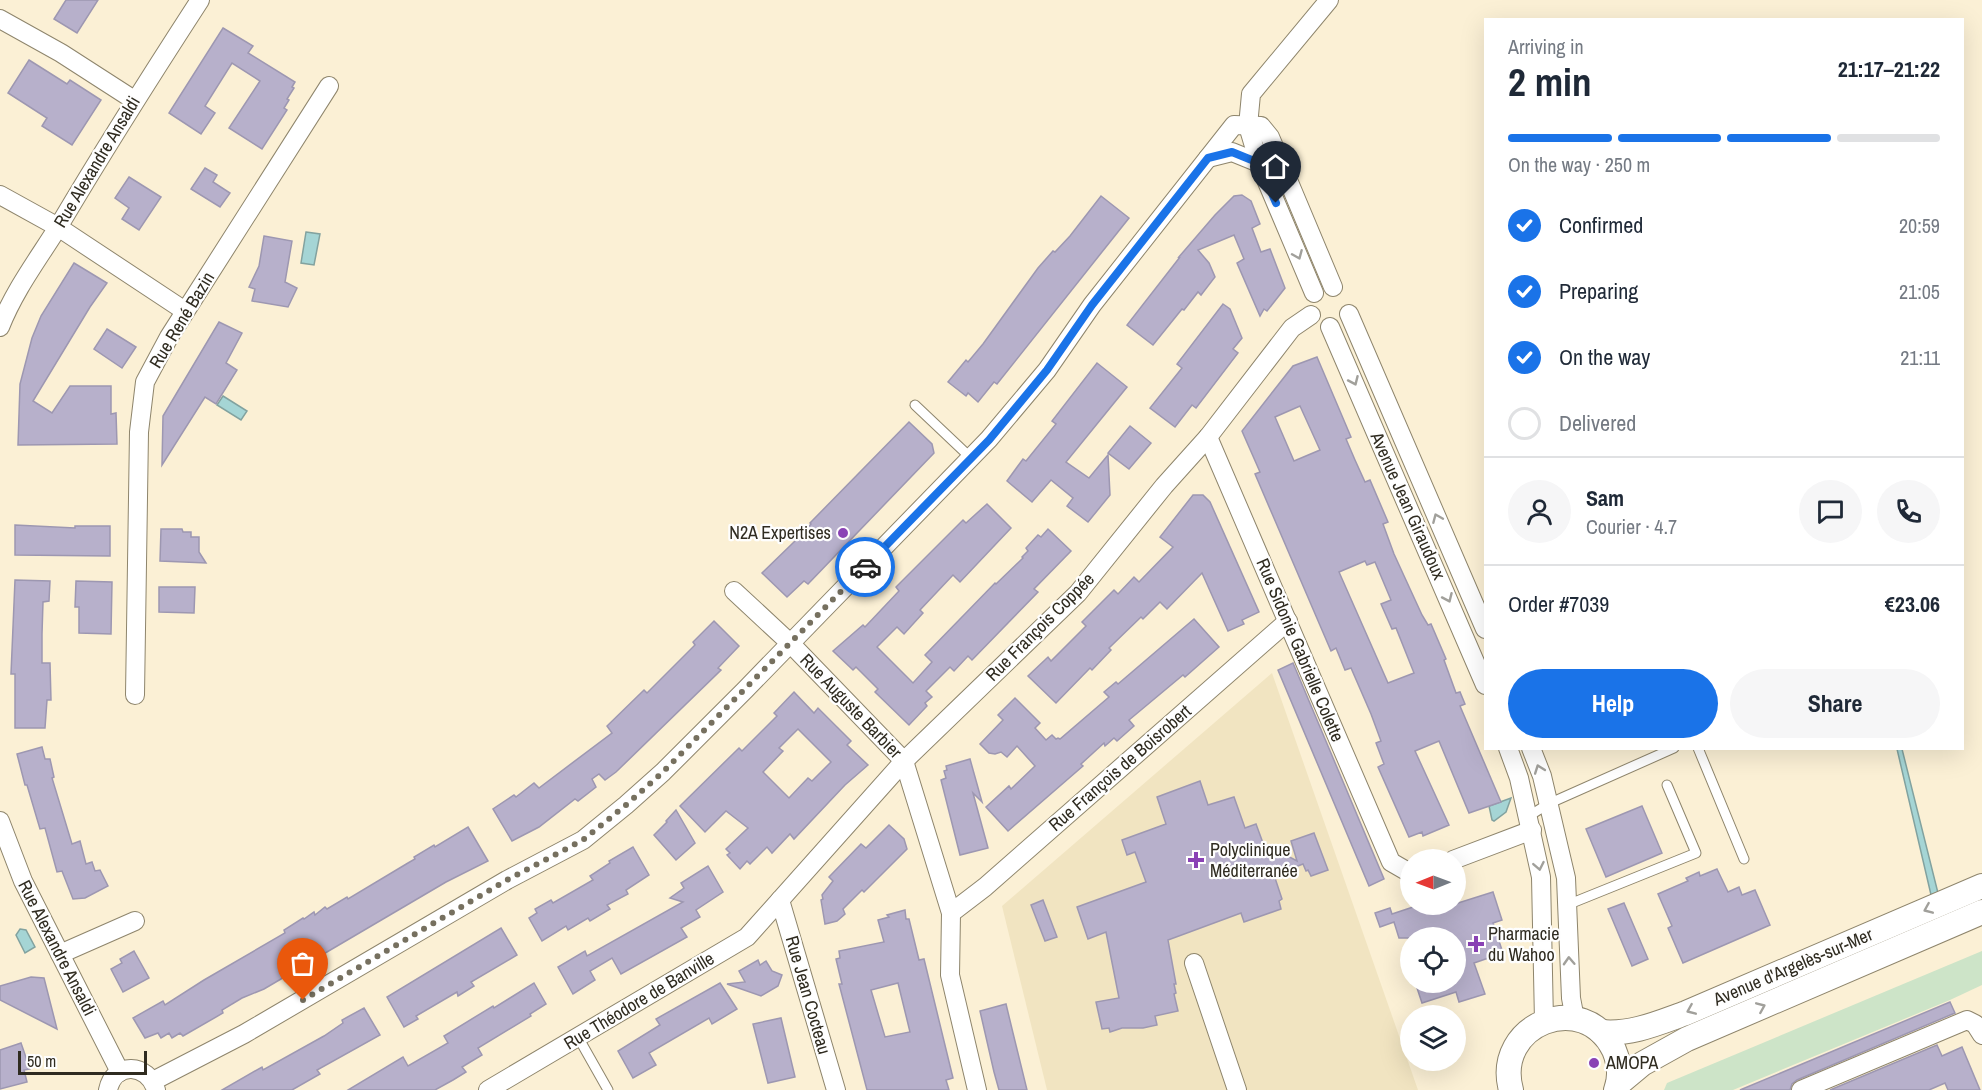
<!DOCTYPE html>
<html lang="en">
<head>
<meta charset="utf-8">
<style>
  :root { --surface:#fff; --page:#f6f6f7; --text:#1f2937; --muted:#747a83; --line:#e0e1e3; --accent:#1a73e8 }
  body { margin:0; font-family:"Archivo Narrow",sans-serif; background:var(--page); color:var(--text); height:100vh; display:flex; flex-direction:column; font-size:22px; white-space:nowrap }
  * { box-sizing:border-box; margin:0 }
  p { font-size:20px; color:var(--muted) }
  .icon { flex:none; width:33px; height:33px; fill:none; stroke:currentColor; stroke-width:2; stroke-linecap:round; stroke-linejoin:round }
  .map { position:relative; flex:1; overflow:hidden }
  .panel { position:absolute; left:1484px; top:18px; width:480px; height:732px; display:flex; flex-direction:column; background:var(--surface); border-radius:0px; box-shadow:0 6px 24px #0002 }
  .panel>* { flex:none }
  .needle { width:39px; rotate:269deg }
  .tools { position:absolute; left:1400px; top:849px; display:grid; gap:12px }
  .tools a { display:grid; place-items:center; width:66px; height:66px; border-radius:50%; background:var(--surface); box-shadow:0 6px 24px #0002; font-size:30px }
  .scale { position:absolute; left:18px; bottom:15px; width:129px; box-sizing:border-box; padding-left:6px; border:3px solid #2f2b20; border-top:0; font-size:16px; line-height:21px; white-space:nowrap; color:#2f2b20; -webkit-text-stroke:4px #fefefe; paint-order:stroke }
  .pin { position:absolute; display:grid; place-items:center; width:51px; height:51px; color:#fff; margin:-62px -26px; border-radius:50% 50% 50% 0; rotate:-45deg; box-shadow:0 0 6px #0007 }
  .pin .icon { rotate:45deg }
  .courier { position:absolute; display:grid; place-items:center; width:60px; height:60px; margin:-30px; border:4px solid #1a73e8; border-radius:50%; background:#fff; color:#222; box-shadow:0 2px 8px #0007 }
  .headline em { font-style:normal; font-weight:700 }
  .headline div { display:flex; flex-direction:column-reverse }
  .headline { display:flex; align-items:center; justify-content:space-between; height:102px; padding:0 24px }
  h1 { font-size:39px; font-weight:700; line-height:45px }
  .bar { display:grid; grid-template-columns:repeat(4,1fr); gap:9px 6px; align-content:center; height:72px; padding:0 24px }
  .bar i { height:8px; border-radius:4px; background:var(--line) }
  .bar .selected { background:var(--accent) }
  .bar p { grid-column:span 4 }
  .line { display:flex; align-items:center; gap:15px; padding:0 24px; border-top:2px solid var(--line) }
  .line div { flex:1 }
  .round { display:grid; place-items:center; flex:none; width:63px; height:63px; border-radius:32px; background:var(--page) }
  ol { padding:0 24px; list-style:none }
  li { display:flex; align-items:center; gap:18px; height:66px }
  li p { margin-inline-start:auto }
  li .icon { padding:6px; border-radius:50%; background:var(--accent); color:#fff; stroke-width:4 }
  li:last-child { color:var(--muted) }
  li i { width:33px; height:33px; border:3px solid var(--line); border-radius:50% }
  .button { display:flex; gap:12px; margin-top:auto; padding:12px 24px }
  .button a { flex:1; height:69px; border-radius:36px; background:var(--accent); color:#fff; font-size:24px; font-weight:700; line-height:69px; text-align:center }
  .button a+a { background:var(--page); color:var(--text) }
  .map>svg:first-child { display:block }
  .built { fill:#f1e4c1 }
  .green { fill:#cde4c8 }
  .water { fill:#a5d5d5; stroke:#82a29f; stroke-width:1.5 }
  .building { fill:#b7b0cb; stroke:#9d97b1; stroke-width:1.5; fill-rule:evenodd }
  .lines { fill:none; stroke-linecap:round; stroke-linejoin:round }
  .service-casing { stroke:#8e856c; stroke-width:11 }
  .minor-casing { stroke:#8e856c; stroke-width:20 }
  .secondary-casing { stroke:#8e856c; stroke-width:26 }
  .service { stroke:#fff; stroke-width:9 }
  .minor { stroke:#fff; stroke-width:18 }
  .secondary { stroke:#fff; stroke-width:24 }
  .oneway { stroke:#a1a09b }
  .done { stroke:#76705f; stroke-width:6; stroke-dasharray:0 10.8 }
  .route { stroke:#1a73e8; stroke-width:8 }
  .poi-dot { fill:#8a42b5; stroke:#fefefe; stroke-width:2 }
  .labels { text-anchor:middle; stroke-width:4.5; stroke-linejoin:round; paint-order:stroke }
  .street-label { font-size:18px; fill:#2f2b20; stroke:#fefefe }
  .poi-label { font-size:18px; fill:#2f2b20; stroke:#fefefe; text-anchor:start }
</style>
</head>
<body>
<div class="map">
<svg width="1982" height="1090" viewBox="0 0 1982 1090">
  <rect width="100%" height="100%" fill="#fbf0d5"/>
  <path class="built" d="M1272,673L1418,1090H1047L1002,906Z"/>
  <path class="green" d="M1982,951V985L1950,1000L1733,1090H1664L1667,1083Z"/>
  <g class="water">
    <path d="M306,232L320,234L314,265L301,263Z"/>
    <path d="M223,396L247,411L241,420L217,405Z"/>
    <path d="M1897,749H1902L1942,909L1935,912Z"/>
    <path d="M1511,798L1506,812L1494,821L1492,820L1489,806Z"/>
    <path d="M20,929L26,930L35,947L25,953L16,935Z"/>
  </g>
  <g class="building">
    <path d="M66,0H98L77,33L54,19Z"/>
    <path d="M223,28L253,46L248,53L295,82L292,87L294,88L287,99L289,100L284,108L287,110L262,149L229,128L260,81L232,63L205,106L215,113L201,134L169,113Z"/>
    <path d="M29,60L67,84L70,80L101,100L72,145L42,126L47,118L8,93Z"/>
    <path d="M205,168L217,175L213,182L230,193L220,207L191,189Z"/>
    <path d="M129,177L161,197L139,230L122,219L129,208L115,198Z"/>
    <path d="M1242,195L1251,201L1260,224L1252,228L1261,252L1270,249L1285,288L1267,311L1264,309L1260,316L1237,263L1244,259L1234,235L1198,250L1209,263L1215,277L1201,295L1198,292L1184,310L1182,309L1153,345L1127,325L1180,257L1178,258L1215,215L1234,196Z"/>
    <path d="M1101,196L1129,218L997,384L994,382L978,402L968,393L966,396L948,382L966,360L968,362L983,344L1038,268L1053,251L1055,252L1070,236Z"/>
    <path d="M264,236L292,241L285,282L297,288L288,307L252,301L255,289L249,287L259,266Z"/>
    <path d="M74,263L107,283L90,307L33,401L52,413L70,386H111V414L116,413L117,444L18,445L20,384L32,338L41,316Z"/>
    <path d="M1223,304L1230,309L1242,338L1233,349L1238,353L1196,408L1192,405L1175,427L1150,408L1182,368L1177,364Z"/>
    <path d="M219,322L242,333L226,363L237,370L216,404L205,397L162,465L163,416Z"/>
    <path d="M107,329L136,347L122,368L94,349Z"/>
    <path d="M1317,357L1351,437L1346,439L1355,460L1365,482L1370,480L1388,522L1383,524L1394,554L1422,615L1428,625L1431,624L1446,659L1444,660L1456,693L1460,692L1465,704L1460,706L1501,802L1469,813L1439,741L1415,751L1449,825L1423,836L1422,832L1409,837L1378,767L1384,764L1376,743L1381,741L1371,714L1351,668L1345,670L1336,648L1331,651L1255,474L1260,472L1242,431L1293,366ZM1300,406L1320,450L1294,461L1275,417ZM1365,561L1367,565L1375,562L1391,600L1381,604L1392,629L1396,628L1414,673L1388,683L1339,572Z"/>
    <path d="M1097,363L1127,387L1066,462L1089,478L1108,455L1110,495L1088,522L1067,506L1073,498L1051,480L1032,502L1007,481L1023,459L1026,461L1056,424L1052,421Z"/>
    <path d="M909,422L932,444L934,453L808,584L804,581L787,597L762,573L795,541L811,524L810,523Z"/>
    <path d="M1130,426L1151,443L1129,469L1108,453Z"/>
    <path d="M1193,495H1203L1210,502L1259,612L1242,620L1244,624L1228,631L1202,573L1167,609L1160,602L1143,619L1141,617L1109,648L1111,650L1092,670L1090,668L1056,703L1028,676L1048,657L1051,661L1086,626L1082,622L1114,590L1118,594L1134,577L1139,582L1173,547L1160,537Z"/>
    <path d="M987,504L1011,528L960,582L953,575L920,610L923,613L904,634L897,627L877,647L913,683L932,662L925,655L995,583L996,584L1023,558L1022,557L1028,551L1026,548L1038,535L1041,537L1048,529L1071,551L1034,589L1038,592L972,660L968,656L954,671L950,667L926,691L932,697L925,703L927,706L909,725L875,692L878,689L856,667L853,670L833,651L863,625L865,627L899,591L896,587L963,520L966,523Z"/>
    <path d="M15,525L75,528V526H110V556L15,555Z"/>
    <path d="M161,529H182L183,532H191V537H199V552L206,563L160,561Z"/>
    <path d="M15,580L50,581L49,601L43,602L42,634V663H50L51,700H47L45,728H15V674H11Z"/>
    <path d="M76,581L112,582L111,634L79,633V607H75Z"/>
    <path d="M159,587H195L194,613L159,612Z"/>
    <path d="M1194,619L1219,647L1185,677L1183,675L1129,720L1134,726L1117,741L1114,738L1105,746L1104,743L1081,764L1083,766L1008,831L986,807L1009,786L1011,789L1035,766L1017,746L1007,757L1001,752L995,754L989,753L980,744L1003,720L998,715L1015,698L1040,723L1035,728L1046,740L1052,735L1056,739L1058,738L1060,739L1109,697L1104,692L1116,682L1118,684Z"/>
    <path d="M714,621L739,646L718,668L721,670L616,772L605,780L599,774L592,779L596,787L578,801L575,799L539,827L512,841L493,809L514,795L516,797L534,783L539,788L612,733L607,726L644,690L647,693L695,645L693,642Z"/>
    <path d="M1293,663L1384,879L1369,886L1278,670Z"/>
    <path d="M794,692L814,713L818,708L851,741L847,745L868,765L845,785L794,839L790,834L772,853L767,847L750,864L747,861L740,869L727,855L730,853L726,849L748,828L726,811L705,832L680,806L739,748L742,751L777,716L774,713ZM798,729L831,762L812,781L808,778L789,798L763,772L783,751L779,748Z"/>
    <path d="M42,747L45,759H50L54,777L52,778L72,844L80,841L86,864L92,862L95,871L100,870L108,886L85,898L73,899L62,871L57,872L45,828L40,829L27,785H25L17,754Z"/>
    <path d="M970,759L982,802L973,793L988,848L960,855L941,780L946,778L944,771L947,770L946,766Z"/>
    <path d="M1200,781L1208,805L1234,797L1245,828L1256,824L1263,843L1297,861L1291,841L1314,833L1328,870L1311,876L1308,870L1306,871L1303,864L1274,875L1282,899L1279,901L1281,909L1244,922L1241,913L1168,940L1176,984H1174L1176,993L1174,994L1178,1011L1155,1016L1157,1025L1143,1028H1122L1110,1032L1109,1028L1102,1029L1096,1002L1119,998L1106,932L1088,939L1077,907L1146,882L1135,852L1127,855L1122,840L1166,824L1157,797Z"/>
    <path d="M1642,806L1662,853L1606,877L1586,829Z"/>
    <path d="M676,810L695,843L676,860L654,835L667,822L666,821Z"/>
    <path d="M889,825L904,839L907,849L864,892L862,890L843,909L845,914L837,921L825,924L821,900L823,899L822,895L833,881L829,877L861,844L866,848Z"/>
    <path d="M468,827L488,861L446,882L264,989L242,998L222,1010L223,1013L183,1036L180,1033L172,1038L169,1033L161,1038L158,1033L145,1038L133,1018L163,1001L165,1005L204,980L285,933L284,930L303,918L304,919L314,912L315,915L325,907L327,909L347,897L348,899L408,863L415,859L414,857L434,845L435,847Z"/>
    <path d="M633,847L649,875L626,890L628,894L607,905L610,909L590,921L588,918L568,930L566,926L542,941L529,918L537,913L535,909L551,900L553,903L593,880L590,876L610,863L609,861Z"/>
    <path d="M708,866L723,892L696,910L700,917L681,928L687,937L621,974L612,958L590,971L595,980L573,994L558,967L585,951L587,956L683,902L670,898L684,888L681,883Z"/>
    <path d="M1717,869L1728,892L1739,887L1742,895L1755,890L1770,925L1683,963L1668,928L1672,926L1658,894L1688,881L1686,878L1699,872L1700,876Z"/>
    <path d="M1493,892L1502,920L1493,923L1503,953L1474,963L1485,994L1459,1002L1456,992L1422,1003L1415,982H1455V938H1399L1394,922L1380,927L1375,913L1390,908L1392,914L1422,904H1455Z"/>
    <path d="M1043,900L1057,937L1045,941L1031,905Z"/>
    <path d="M1624,903L1648,959L1632,966L1608,909Z"/>
    <path d="M905,910L906,919H909L919,960L924,959L953,1078L946,1080L949,1090H867L839,984H842L836,959L840,958L839,951L884,942L878,920L889,917L887,915ZM898,983L910,1032L885,1037L871,990Z"/>
    <path d="M501,928L517,955L471,982L474,986L458,996L457,992L416,1016L418,1019L404,1027L387,997Z"/>
    <path d="M134,951L149,978L123,992L111,969L122,963L120,959Z"/>
    <path d="M758,960L760,965L766,961L772,971L782,975L778,986L761,996L727,984L745,982L739,971Z"/>
    <path d="M31,977L44,978L57,1029L0,1000V986Z"/>
    <path d="M534,983L546,1004L530,1014L531,1016L478,1048L482,1055L462,1067L466,1072L453,1080L435,1090H348L403,1057L408,1066L448,1043L444,1036L493,1006L494,1008Z"/>
    <path d="M720,983L737,1009L712,1024L709,1018L649,1053L656,1065L633,1078L618,1051L660,1025L656,1019Z"/>
    <path d="M1950,1002L1955,1013L1797,1080L1792,1084L1790,1090H1740Z"/>
    <path d="M1006,1004L1013,1033L1027,1090H999L994,1072L980,1011Z"/>
    <path d="M364,1008L380,1035L317,1070L320,1074L292,1090H222L262,1067L263,1070L324,1036L343,1023L342,1020Z"/>
    <path d="M781,1018L795,1077L768,1083L753,1024Z"/>
    <path d="M21,1043L30,1069L24,1070L27,1082L0,1089V1050Z"/>
    <path d="M1937,1045L1942,1056L1962,1047L1980,1090H1948L1945,1083L1929,1090H1830Z"/>
  </g>
  <g class="lines">
    <g class="service-casing">
      <g id="service">
        <path d="M915,405L971,458"/>
        <path d="M1698,748L1744,859"/>
        <path d="M1529,816L1548,804L1674,748"/>
        <path d="M1567,905L1696,853L1667,785"/>
        <path d="M578,1037L608,1090"/>
      </g>
    </g>
    <g class="minor-casing">
      <g id="minor">
        <path d="M0,19L61,53L134,100"/>
        <path d="M1208,158L1232,152L1259,163"/>
        <path d="M0,195L58,227L185,311"/>
        <path d="M1314,293L1259,163L1248,126L1251,94L1329,0"/>
        <path d="M1349,314L1485,629"/>
        <path d="M0,327C15,289 39,258 60,224C105,148 152,74 200,0"/>
        <path d="M1330,327L1485,685"/>
        <path d="M1208,437L1391,862L1410,873"/>
        <path d="M734,591L790,643L904,761L951,913L950,975L977,1090"/>
        <path d="M135,695L139,432L145,382L169,337L329,86"/>
        <path d="M1508,748L1519,778L1541,877L1544,1021"/>
        <path d="M1531,748L1542,776L1566,878L1571,998L1575,1019"/>
        <path d="M0,821L23,881L120,1072"/>
        <path d="M1453,860L1532,830"/>
        <path d="M780,900L836,1090"/>
        <path d="M951,913L985,887L1288,621"/>
        <path d="M60,954L135,921"/>
        <path d="M1194,963L1237,1090"/>
        <path d="M153,1081L244,1034L507,880L583,840L626,805L663,772L745,690L989,439L1047,370L1092,305L1234,125L1261,126L1270,137L1333,287"/>
        <path d="M108,1090C114,1061 148,1063 156,1090"/>
        <path d="M488,1090L747,937L904,761L1078,593L1164,486L1208,437L1292,328L1311,315"/>
        <path d="M1801,1090L1967,1020L1975,1024L1982,1035"/>
      </g>
    </g>
    <g class="secondary-casing">
      <g id="secondary">
        <path d="M1601,1032C1631,1035 1658,1023 1686,1013L1982,886"/>
        <path d="M1618,1084L1642,1064L1687,1039L1982,912"/>
        <path d="M1511,1090C1493,1024 1584,988 1614,1050C1619,1062 1621,1077 1616,1090"/>
      </g>
    </g>
    <use href="#service" class="service"/>
    <use href="#minor" class="minor"/>
    <use href="#secondary" class="secondary"/>
  </g>
  <defs><path id="oneway-chevron" d="M-2-3.5L2.5 0L-2 3.5" fill="none" stroke-width="1.6" stroke-linecap="round" stroke-linejoin="round" transform="scale(1.5)"/></defs>
  <g class="oneway">
    <use href="#oneway-chevron" transform="translate(1298 255) rotate(67)"/>
    <use href="#oneway-chevron" transform="translate(1354 381) rotate(66)"/>
    <use href="#oneway-chevron" transform="translate(1437 518) rotate(-113)"/>
    <use href="#oneway-chevron" transform="translate(1448 598) rotate(66)"/>
    <use href="#oneway-chevron" transform="translate(1539 769) rotate(-110)"/>
    <use href="#oneway-chevron" transform="translate(1539 866) rotate(79)"/>
    <use href="#oneway-chevron" transform="translate(1928 909) rotate(157)"/>
    <use href="#oneway-chevron" transform="translate(1569 961) rotate(-93)"/>
    <use href="#oneway-chevron" transform="translate(1761 1007) rotate(-23)"/>
    <use href="#oneway-chevron" transform="translate(1691 1010) rotate(157)"/>
  </g>
  <g class="lines">
    <path class="done" d="M303,1000L507,880L583,840L626,805L663,772L865,567"/>
    <path class="route" d="M865,567L989,440L1047,370L1092,305L1208,158L1232,152L1259,163L1276,203"/>
  </g>
  <g class="poi-dot">
    <circle cx="843" cy="533" r="6"/>
    <path d="M1193 851h6v6h6v6h-6v6h-6v-6h-6v-6h6z"/>
    <path d="M1473 935h6v6h6v6h-6v6h-6v-6h-6v-6h6z"/>
    <circle cx="1594" cy="1063" r="6"/>
  </g>
  <g class="labels">
    <g class="street-label">
      <text transform="translate(97 162) rotate(-59)" y="6">Rue Alexandre Ansaldi</text>
      <text transform="translate(182 320) rotate(-59)" y="6">Rue René Bazin</text>
      <text transform="translate(1408 506) rotate(66)" y="6">Avenue Jean Giraudoux</text>
      <text transform="translate(1040 627) rotate(-45)" y="6">Rue François Coppée</text>
      <text transform="translate(1300 650) rotate(67)" y="6">Rue Sidonie Gabrielle Colette</text>
      <text transform="translate(851 706) rotate(46)" y="6">Rue Auguste Barbier</text>
      <text transform="translate(1120 768) rotate(-41)" y="6">Rue François de Boisrobert</text>
      <text transform="translate(57 948) rotate(63)" y="6">Rue Alexandre Ansaldi</text>
      <text transform="translate(1793 967) rotate(-23)" y="6">Avenue d'Argelès-sur-Mer</text>
      <text transform="translate(808 995) rotate(74)" y="6">Rue Jean Cocteau</text>
      <text transform="translate(639 1001) rotate(-31)" y="6">Rue Théodore de Banville</text>
    </g>
    <g class="poi-label">
      <text x="831" y="539" text-anchor="end">N2A Expertises</text>
      <text x="1210" y="856">Polyclinique<tspan x="1210" dy="21">Méditerranée</tspan></text>
      <text x="1488" y="940">Pharmacie<tspan x="1488" dy="21">du Wahoo</tspan></text>
      <text x="1606" y="1069">AMOPA</text>
    </g>
  </g>
</svg>
<div class="tools">
<a><svg class="needle" viewBox="-14 -14 28 28"><path d="M0-13l5 13h-10z" fill="#e53935"/><path d="M0 13l5-13h-10z" fill="#747a83"/></svg></a>
<a><svg class="icon" aria-label="locate" viewBox="0 0 24 24"><circle cx="12" cy="12" r="6"/><path d="M12 2v4M12 18v4M2 12h4M18 12h4"/></svg></a>
<a><svg class="icon" aria-label="layers" viewBox="0 0 24 24"><path d="M12 4l9 5-9 5-9-5zM3 14l9 5 9-5"/></svg></a>
</div>
<div class="scale">50 m</div>
<div class="pin" style="left:303px;top:1000px;background:#ea580c"><svg class="icon" aria-label="bag" viewBox="0 0 24 24"><path d="M5 8h14l-1 12H6zM9 8a3 3 0 0 1 6 0"/></svg></div>
<div class="pin" style="left:1276px;top:203px;background:#1f2937"><svg class="icon" aria-label="home" viewBox="0 0 24 24"><path d="M3 11l9-7 9 7M6 9v11h12V9"/></svg></div>
<div class="courier" style="left:865px;top:567px"><svg class="icon" aria-label="car" viewBox="0 0 24 24"><path d="M5 17H2v-5l4-1 3-4h7l3 4 3 1v5h-3M9 17h6M6 11h13"/><circle cx="7" cy="17" r="2"/><circle cx="17" cy="17" r="2"/></svg></div>
<section class="panel">
<div class="headline"><div><h1>2 min</h1><p>Arriving in</p></div><em>21:17–21:22</em></div>
<div class="bar"><i class="selected"></i><i class="selected"></i><i class="selected"></i><i></i><p>On the way · 250 m</p></div>
<ol>
<li><svg class="icon" aria-label="check" viewBox="0 0 24 24"><path d="M5 12l5 5 9-10"/></svg>Confirmed<p>20:59</p></li>
<li><svg class="icon" aria-label="check" viewBox="0 0 24 24"><path d="M5 12l5 5 9-10"/></svg>Preparing<p>21:05</p></li>
<li><svg class="icon" aria-label="check" viewBox="0 0 24 24"><path d="M5 12l5 5 9-10"/></svg>On the way<p>21:11</p></li>
<li><i></i>Delivered</li>
</ol>
<div class="line" style="height:108px"><a class="round"><svg class="icon" aria-label="person" viewBox="0 0 24 24"><circle cx="12" cy="8" r="4"/><path d="M4 21q1-7 8-7t8 7"/></svg></a><div><b>Sam</b><p>Courier · 4.7</p></div><a class="round"><svg class="icon" aria-label="chat" viewBox="0 0 24 24"><path d="M4 5h16v11H9l-5 4z"/></svg></a><a class="round"><svg class="icon" aria-label="phone" viewBox="0 0 24 24"><path d="M5 4h4l2 5-3 2q2 4 5 5l2-3 5 2v4C11 20 4 13 5 4z"/></svg></a></div>
<div class="line" style="height:78px"><div>Order #7039</div><b>€23.06</b></div>
<div class="button"><a>Help</a><a>Share</a></div>
</section>
</div>
</body>
</html>
